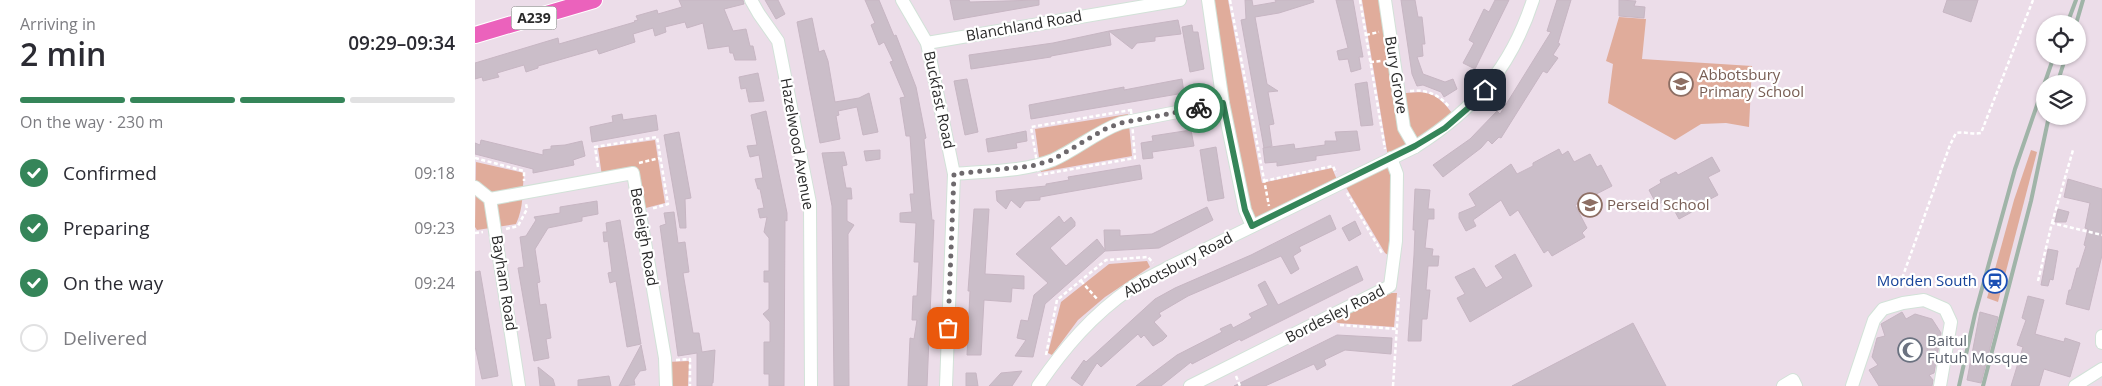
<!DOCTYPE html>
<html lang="en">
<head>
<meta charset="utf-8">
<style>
  :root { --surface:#fff; --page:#f7f7f7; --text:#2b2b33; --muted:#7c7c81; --line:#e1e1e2; --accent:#358559 }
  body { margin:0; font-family:"Open Sans",sans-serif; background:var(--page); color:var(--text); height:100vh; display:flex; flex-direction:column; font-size:19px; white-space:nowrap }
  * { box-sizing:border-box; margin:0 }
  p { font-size:16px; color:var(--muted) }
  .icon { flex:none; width:28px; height:28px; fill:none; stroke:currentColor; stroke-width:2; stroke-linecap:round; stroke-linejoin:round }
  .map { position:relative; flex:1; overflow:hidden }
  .panel { display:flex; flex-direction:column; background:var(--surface); width:475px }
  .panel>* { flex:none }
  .controls { position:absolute; left:1561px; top:15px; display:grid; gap:10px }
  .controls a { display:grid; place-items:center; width:50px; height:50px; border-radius:50%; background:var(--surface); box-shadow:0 1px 4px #0004; font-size:25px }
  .pin { position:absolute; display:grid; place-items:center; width:42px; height:42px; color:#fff; margin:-21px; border-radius:10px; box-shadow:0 2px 8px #0006 }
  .courier { position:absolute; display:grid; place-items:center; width:50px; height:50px; margin:-25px; border:4px solid #358559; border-radius:50%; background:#fff; color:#222; box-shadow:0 1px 6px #0007 }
  .head em { font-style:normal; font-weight:600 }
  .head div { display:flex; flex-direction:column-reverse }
  .head { display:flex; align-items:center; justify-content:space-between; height:85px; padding:0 20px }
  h1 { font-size:32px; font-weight:600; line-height:38px }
  .bar { display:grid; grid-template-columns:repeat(4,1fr); gap:8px 5px; align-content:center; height:60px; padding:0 20px }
  .bar i { height:6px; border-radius:4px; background:var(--line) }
  .bar .on { background:var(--accent) }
  .bar p { grid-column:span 4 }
  ol { padding:0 20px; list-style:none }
  li { display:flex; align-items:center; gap:15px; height:55px }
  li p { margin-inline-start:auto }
  li .icon { padding:5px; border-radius:50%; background:var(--accent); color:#fff; stroke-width:4 }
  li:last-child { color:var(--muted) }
  li i { width:28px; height:28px; border:2px solid var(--line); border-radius:50% }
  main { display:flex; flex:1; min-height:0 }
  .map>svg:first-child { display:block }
  .green { fill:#e0ac9b }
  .building { fill:#cbbec9; stroke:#c7b6c3 }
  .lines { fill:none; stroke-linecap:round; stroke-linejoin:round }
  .minor-casing { stroke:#d2e2d8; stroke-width:14 }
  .major-casing { stroke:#fff; stroke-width:18 }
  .path { stroke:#fff; stroke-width:2.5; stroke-dasharray:4 2.5; stroke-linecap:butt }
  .minor { stroke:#fff; stroke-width:12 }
  .major { stroke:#eb62bc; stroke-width:16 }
  .rail { stroke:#a0b4a8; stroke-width:4 }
  .done { stroke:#6e696d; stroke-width:5; stroke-dasharray:0 9 }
  .route { stroke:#358559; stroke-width:6 }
  .labels { text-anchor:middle; stroke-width:4.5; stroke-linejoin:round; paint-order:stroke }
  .shield { fill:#fff; stroke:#6a6a6a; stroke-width:1 }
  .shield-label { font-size:14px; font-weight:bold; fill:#2a2a2a }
  .street-label { font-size:15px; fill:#2a2a2a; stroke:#fff }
  .education-label { font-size:15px; fill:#785e54; stroke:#fff; text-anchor:start }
  .transit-label { font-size:15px; fill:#164399; stroke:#fff; text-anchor:end }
  .worship-label { font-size:15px; fill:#5b616d; stroke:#fff; text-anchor:start }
</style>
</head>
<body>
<main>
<section class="panel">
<div class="head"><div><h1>2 min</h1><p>Arriving in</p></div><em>09:29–09:34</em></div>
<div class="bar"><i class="on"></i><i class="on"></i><i class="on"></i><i></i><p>On the way · 230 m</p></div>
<ol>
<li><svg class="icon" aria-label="check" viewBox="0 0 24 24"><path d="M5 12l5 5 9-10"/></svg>Confirmed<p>09:18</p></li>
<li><svg class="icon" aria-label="check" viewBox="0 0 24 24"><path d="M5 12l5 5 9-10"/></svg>Preparing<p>09:23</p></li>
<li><svg class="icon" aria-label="check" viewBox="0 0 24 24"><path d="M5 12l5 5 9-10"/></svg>On the way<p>09:24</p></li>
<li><i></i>Delivered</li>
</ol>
</section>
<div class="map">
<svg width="1627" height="386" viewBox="0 0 1627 386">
  <rect width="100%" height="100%" fill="#ecdde9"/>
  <g class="green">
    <path d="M736,0H753L787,183L857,168L863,182L777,222L772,209Z"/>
    <path d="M887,0H908L923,94C953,90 961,91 980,117L913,157Z"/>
    <path d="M1144,17L1171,19L1167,59L1277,66L1274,127L1251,123L1226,124L1200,140L1133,103L1138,64L1131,61Z"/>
    <path d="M653,114L657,156L566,172L560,129Z"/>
    <path d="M180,140L190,203L167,209L160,172L127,176L123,148Z"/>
    <path d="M1556,150L1562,152L1523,302L1512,298L1539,200Z"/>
    <path d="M1,162L49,173C47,192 49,207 41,224L2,230L0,227Z"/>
    <path d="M914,162L920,174L916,257L910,253L869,184Z"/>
    <path d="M672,261L675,267L630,297L603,320L577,355L573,353L586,302L634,264Z"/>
    <path d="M916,293H922L919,327L863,323L858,319L885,305Z"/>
    <path d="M214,361L213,386H194L192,362Z"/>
  </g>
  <g class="building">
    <path d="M204,0H268L269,4L249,9L258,31L271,29L275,46H278L281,60H260L258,53H255L254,46L233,49L228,23L212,28L210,22L190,27L191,32L180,36L178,28L158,34L160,42L124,54L122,49L63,66V68L51,72L49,65L22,73L24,77L8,81L7,77L0,79V63L83,38L84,44L160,22L159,21L163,20L161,16L182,10L183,14L207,7Z"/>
    <path d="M290,0H303L310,14L301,19Z"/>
    <path d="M390,0H404L419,36L421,35L441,87L451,138L449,139L457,220H459L452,386H433L435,338L439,339L442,320H437L438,296H442L444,262H439L441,223L425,222V213L437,212L435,194H439L435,136H431L425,98L430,97L415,62L418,61L409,42L404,45L396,25L400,23Z"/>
    <path d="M475,0H494L495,2L564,0V5L479,20Z"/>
    <path d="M770,0H777L778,6L801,2L800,0H838L839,2L804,13L780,17L792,84L803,91L793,92L799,124L794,125L797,146L789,148L766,20L771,19Z"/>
    <path d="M861,0H878L888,57H884L886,69L876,72L873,59L864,60L862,51L873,48Z"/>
    <path d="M926,0H940L943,17H947L950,44H947L948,56L942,57L948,74L970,82L978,79L982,89L969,97L966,92L948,85L942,86L937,74Z"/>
    <path d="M1020,0H1034L1000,69L988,63L999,43L994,40L1009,9L1014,12Z"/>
    <path d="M1082,0H1096L1083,43L1085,44L1078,55L1083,58L1072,73L1068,71L1026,138L1024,137L1017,144L1013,140L1006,148L968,177L958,165L995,139L1022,111L1025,114L1076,32L1072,31Z"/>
    <path d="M1144,0L1161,1L1159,6L1170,7L1169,18L1144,16Z"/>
    <path d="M1472,0H1503L1496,22L1468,12Z"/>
    <path d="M337,18L344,52L349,50L353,61L360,102L384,98L394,93L403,132L388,135L382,107L363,111L364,115L361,116L365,139L345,143L322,22Z"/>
    <path d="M703,20L706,34L680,37V41L662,43L657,49L634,31Z"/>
    <path d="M717,25L718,32H723L729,69L715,72L707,27Z"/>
    <path d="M634,31L636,45L576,56V57L496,69L494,55L578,43Z"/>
    <path d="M283,73L289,101L274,102L271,88L266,89L264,77Z"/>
    <path d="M492,79L503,132L490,135L479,81Z"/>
    <path d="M707,79L709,93L556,119L554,105L649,87V90Z"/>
    <path d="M892,82L898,125L886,126L880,84Z"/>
    <path d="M291,111L312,213V221L310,220L309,386H294V374H289V342H295V322L288,314L294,309V282H289V271H294V238L289,232L292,217L285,218L283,209L289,208L285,189H283L280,179L288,178L284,155L275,157L272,146L282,145L276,115Z"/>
    <path d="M147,114L148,120L181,115L183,130L117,142L115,127L138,122L137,116Z"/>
    <path d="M716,130L719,146L677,152L678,158L668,159L666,143L678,141L677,136Z"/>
    <path d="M551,131L552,141L541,143L542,148L513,152L511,139Z"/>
    <path d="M882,131L885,150L841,156V160L802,166V162L790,163L788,148L819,144L820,149L850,145V141H862L860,132Z"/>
    <path d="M204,132L216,198L210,199L211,228H205L189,135Z"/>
    <path d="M6,140L68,155V150L76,149V146L90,145L107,141L110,156L98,160L99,165L58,173V169L0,154V143L5,145Z"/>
    <path d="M741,147L749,198L733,201L725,150Z"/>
    <path d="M1084,149L1087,155L1093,151L1099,162L1115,154L1122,167L1126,165L1137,186L1100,205L1112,228L1107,233L1110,237L1077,256L1073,250L1069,253L1043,210L1035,216L1026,200L998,220L1001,226L991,231L984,218V213L1001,206L994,194L1036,164L1042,174L1058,166V163Z"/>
    <path d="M405,150V159L391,161L389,151Z"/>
    <path d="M369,152L372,165L367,166L371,188H376L377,199H372V221L379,225L373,234L374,386H359L357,206L347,153Z"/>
    <path d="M1237,157L1245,171L1233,177L1243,195L1224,205L1226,207L1204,219L1193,199L1182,205L1174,190L1186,183L1185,180L1201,172L1203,175Z"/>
    <path d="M665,165L667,179L565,197V200L550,201L545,208L536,200L531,209L522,201L521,191L571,186V184L594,180L593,177Z"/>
    <path d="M1593,179L1627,189V255L1614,310L1591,304L1594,290H1596L1602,268H1604L1611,246L1609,245L1613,229L1610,228L1615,203L1589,197Z"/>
    <path d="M940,189L955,190L953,209H959V219H953L950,248L958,249L957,256H964L963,266H953L951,290H955L952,319H947L946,341H933L939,255L940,230H938Z"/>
    <path d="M122,201L123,214L107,217V221L73,228L60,249L65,282L62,283L65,305L71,304L76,338L71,339L74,358L59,361L43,268L49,267L45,237L51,236L61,220L59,217L85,213V207Z"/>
    <path d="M732,207L738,220L684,248L630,251L570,304L558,357L540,356L551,340L542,338L546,320L553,321L559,295L573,283L541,254L584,216L589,223L596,217L600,222V226L575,248L591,266L622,239L630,250L629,230H645V236L677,234Z"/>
    <path d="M499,209H514L510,274L549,276V289L537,288L536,302L509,300L506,355H492L495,291H493Z"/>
    <path d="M1583,209L1594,212L1591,222H1580Z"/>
    <path d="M199,212L203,243L210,242L214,272L208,273L218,333H224L227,352L240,350L238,383H237V386H222V353L203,356L185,226L191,224L189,213Z"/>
    <path d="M855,215L861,229L824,247L826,251L818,256L824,269L816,274L806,256L713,296L684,313L686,316L679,322L692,336L688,340L678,346L669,335L666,338L663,334L626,367L622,363L607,386L596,378L609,360L611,362L680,299L700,288L776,255Z"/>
    <path d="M145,220L166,344L152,347L141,281L135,283L133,273L137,272L133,241L129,242L128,232H132L131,223Z"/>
    <path d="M880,221L886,234L874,241L867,228Z"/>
    <path d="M1573,249L1583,251L1578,280L1575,279L1573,286L1566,285Z"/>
    <path d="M1040,254L1057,286L995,322L982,298L990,294L980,277L999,268L1011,288L1028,278L1020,266Z"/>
    <path d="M882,266L888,280L766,341L765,339L717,364L716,362L686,386H661L702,355L747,332L745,329L756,324L758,328L777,318L774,314L793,305L783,285L790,281L803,305Z"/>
    <path d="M5,271L23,376L7,379L0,346V272Z"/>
    <path d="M1553,296L1569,300L1560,334L1589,342L1590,338L1605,343L1595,377L1569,369L1564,386H1536L1548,347L1542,345L1551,320L1547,318Z"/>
    <path d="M1427,312L1431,319L1440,314L1457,319L1466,333L1459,373L1454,375L1458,380L1457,386H1404L1394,370L1403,365L1397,357L1402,338L1410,336L1406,324Z"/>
    <path d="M1505,312L1523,317L1506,383L1492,380Z"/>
    <path d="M1158,323L1191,386H1037Z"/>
    <path d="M862,335L917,338L916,354L870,350L849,360L851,365L842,370L839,364L790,386H759Z"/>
    <path d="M166,345L171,370L165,371L159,380L160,385L144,386Z"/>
    <path d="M63,367L78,379L80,386H65Z"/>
    <path d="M547,371L537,386H514L526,373Z"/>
    <path d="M491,373H501L503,386H491Z"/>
    <path d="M134,376L136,386H103V380Z"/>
  </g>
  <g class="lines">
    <g class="minor-casing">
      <g id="minor">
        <path d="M276,0L284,14L303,41L335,203L336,386"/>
        <path d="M427,0L452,43L479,174L471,386"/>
        <path d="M733,0L748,103L770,210L777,226"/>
        <path d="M910,0L929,128L940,147"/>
        <path d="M452,43L705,0"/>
        <path d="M479,174C511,171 548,172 578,160C602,149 621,132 646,123L748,103"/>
        <path d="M0,187L15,199L44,386"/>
        <path d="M15,199L158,173L190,358L191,386"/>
        <path d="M1627,336V343"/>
        <path d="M563,386C589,348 617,315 656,288C668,280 683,273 696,266L940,147C1000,109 1036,68 1058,0"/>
        <path d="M715,386L915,286L921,241L922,174L916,158"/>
        <path d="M1308,386L1318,380L1321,386"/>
        <path d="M1377,386L1399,320L1408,309L1428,303L1449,300L1470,309L1476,322L1465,386"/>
        <path d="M1600,386L1627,369"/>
      </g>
    </g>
    <g class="major-casing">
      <path id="major" d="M0,35L119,0"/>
    </g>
    <g class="path">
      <path d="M755,0L794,206"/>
      <path d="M885,0L910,149"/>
      <path d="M891,35L904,32"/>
      <path d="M895,62L906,61"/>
      <path d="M935,91C952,89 965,95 975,108"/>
      <path d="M656,110L660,158L564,175L556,127Z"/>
      <path d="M0,158L49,171V181"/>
      <path d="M164,163L185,158"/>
      <path d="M123,167L120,147L182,137L193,204L176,209"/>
      <path d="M789,181L858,166L861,173"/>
      <path d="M872,193L907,253"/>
      <path d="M1577,223L1598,150"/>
      <path d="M31,229L43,226L52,209L51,204"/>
      <path d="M0,233L8,232"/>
      <path d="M606,281L623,300"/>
      <path d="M1563,281L1577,223L1627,235"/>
      <path d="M1425,284L1475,145L1481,133C1490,131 1497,135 1506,133L1558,0"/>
      <path d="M865,325L921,329"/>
      <path d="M571,355L582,300L631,260L673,257L678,263"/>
      <path d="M201,360L215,359V386"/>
      <path d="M761,376L765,386"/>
      <path d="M918,386L924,295"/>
    </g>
    <use href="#minor" class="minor"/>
    <use href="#major" class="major"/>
    <g class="rail">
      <path d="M1592,24L1601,0"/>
      <path d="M1601,24L1608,0"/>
      <path d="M1582,84L1591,56"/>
      <path d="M1484,386L1500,314L1540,169L1579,56"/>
      <path d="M1508,386L1556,201L1574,116"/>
    </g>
  </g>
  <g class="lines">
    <path class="done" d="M473,328L479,174L557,166L577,160L632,128L646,123L724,108"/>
    <path class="route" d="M724,108L748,103L770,210L777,226L940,146L970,128L992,109L1010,90"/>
  </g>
  <defs>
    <g id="school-ring" transform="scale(1.25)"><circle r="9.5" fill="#fff" stroke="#8d6e63" stroke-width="1.5"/><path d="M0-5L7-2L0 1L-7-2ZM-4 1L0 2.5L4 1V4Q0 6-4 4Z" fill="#8d6e63"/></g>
    <g id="station-ring" transform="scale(1.25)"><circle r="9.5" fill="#fff" stroke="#1a4fb4" stroke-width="1.5"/><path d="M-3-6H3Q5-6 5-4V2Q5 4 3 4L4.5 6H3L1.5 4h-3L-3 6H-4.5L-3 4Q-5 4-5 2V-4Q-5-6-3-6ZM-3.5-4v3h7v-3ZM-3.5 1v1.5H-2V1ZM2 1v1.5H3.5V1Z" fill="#1a4fb4"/></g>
    <g id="mosque-ring" transform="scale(1.25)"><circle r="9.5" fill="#fff" stroke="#6b7280" stroke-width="1.5"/><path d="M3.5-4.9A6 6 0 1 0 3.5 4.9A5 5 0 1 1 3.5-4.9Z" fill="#6b7280"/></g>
  </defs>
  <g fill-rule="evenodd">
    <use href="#school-ring" x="1206" y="84"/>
    <use href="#school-ring" x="1115" y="205"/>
    <use href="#station-ring" x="1520" y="281"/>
    <use href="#mosque-ring" x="1435" y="350"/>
  </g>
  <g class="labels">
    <rect class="shield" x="36.5" y="6.5" width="45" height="23" rx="4"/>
    <g class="shield-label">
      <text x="59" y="23">A239</text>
    </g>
    <g class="street-label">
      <text transform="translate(549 26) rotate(-10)" y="5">Blanchland Road</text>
      <text transform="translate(921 75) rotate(81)" y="5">Bury Grove</text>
      <text transform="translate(464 100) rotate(78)" y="5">Buckfast Road</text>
      <text transform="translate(322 144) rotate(80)" y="5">Hazelwood Avenue</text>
      <text transform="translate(169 237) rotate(80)" y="5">Beeleigh Road</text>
      <text transform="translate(703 265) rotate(-28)" y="5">Abbotsbury Road</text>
      <text transform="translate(29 283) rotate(81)" y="5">Bayham Road</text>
      <text transform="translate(860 314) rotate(-27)" y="5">Bordesley Road</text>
    </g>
    <g class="education-label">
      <text x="1224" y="80">Abbotsbury<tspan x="1224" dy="17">Primary School</tspan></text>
      <text x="1132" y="210">Perseid School</text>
    </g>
    <g class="transit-label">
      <text x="1502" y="286">Morden South</text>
    </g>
    <g class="worship-label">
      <text x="1452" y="346">Baitul<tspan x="1452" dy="17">Futuh Mosque</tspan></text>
    </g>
  </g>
</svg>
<div class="controls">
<a><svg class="icon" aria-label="locate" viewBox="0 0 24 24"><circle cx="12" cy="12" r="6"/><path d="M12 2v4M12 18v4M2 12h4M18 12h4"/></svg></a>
<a><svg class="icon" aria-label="layers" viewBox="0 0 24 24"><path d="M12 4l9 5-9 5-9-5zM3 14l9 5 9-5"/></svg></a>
</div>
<div class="pin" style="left:473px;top:328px;background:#ea580c"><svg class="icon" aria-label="bag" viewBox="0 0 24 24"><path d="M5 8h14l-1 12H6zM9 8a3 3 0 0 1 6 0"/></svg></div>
<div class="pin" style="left:1010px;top:90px;background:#1f2937"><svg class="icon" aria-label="home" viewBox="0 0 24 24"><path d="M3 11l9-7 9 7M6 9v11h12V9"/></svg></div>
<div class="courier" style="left:724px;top:108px"><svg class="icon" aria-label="bike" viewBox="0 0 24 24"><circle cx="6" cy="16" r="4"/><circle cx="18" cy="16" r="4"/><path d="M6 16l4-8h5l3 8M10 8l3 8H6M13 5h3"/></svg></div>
</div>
</main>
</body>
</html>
